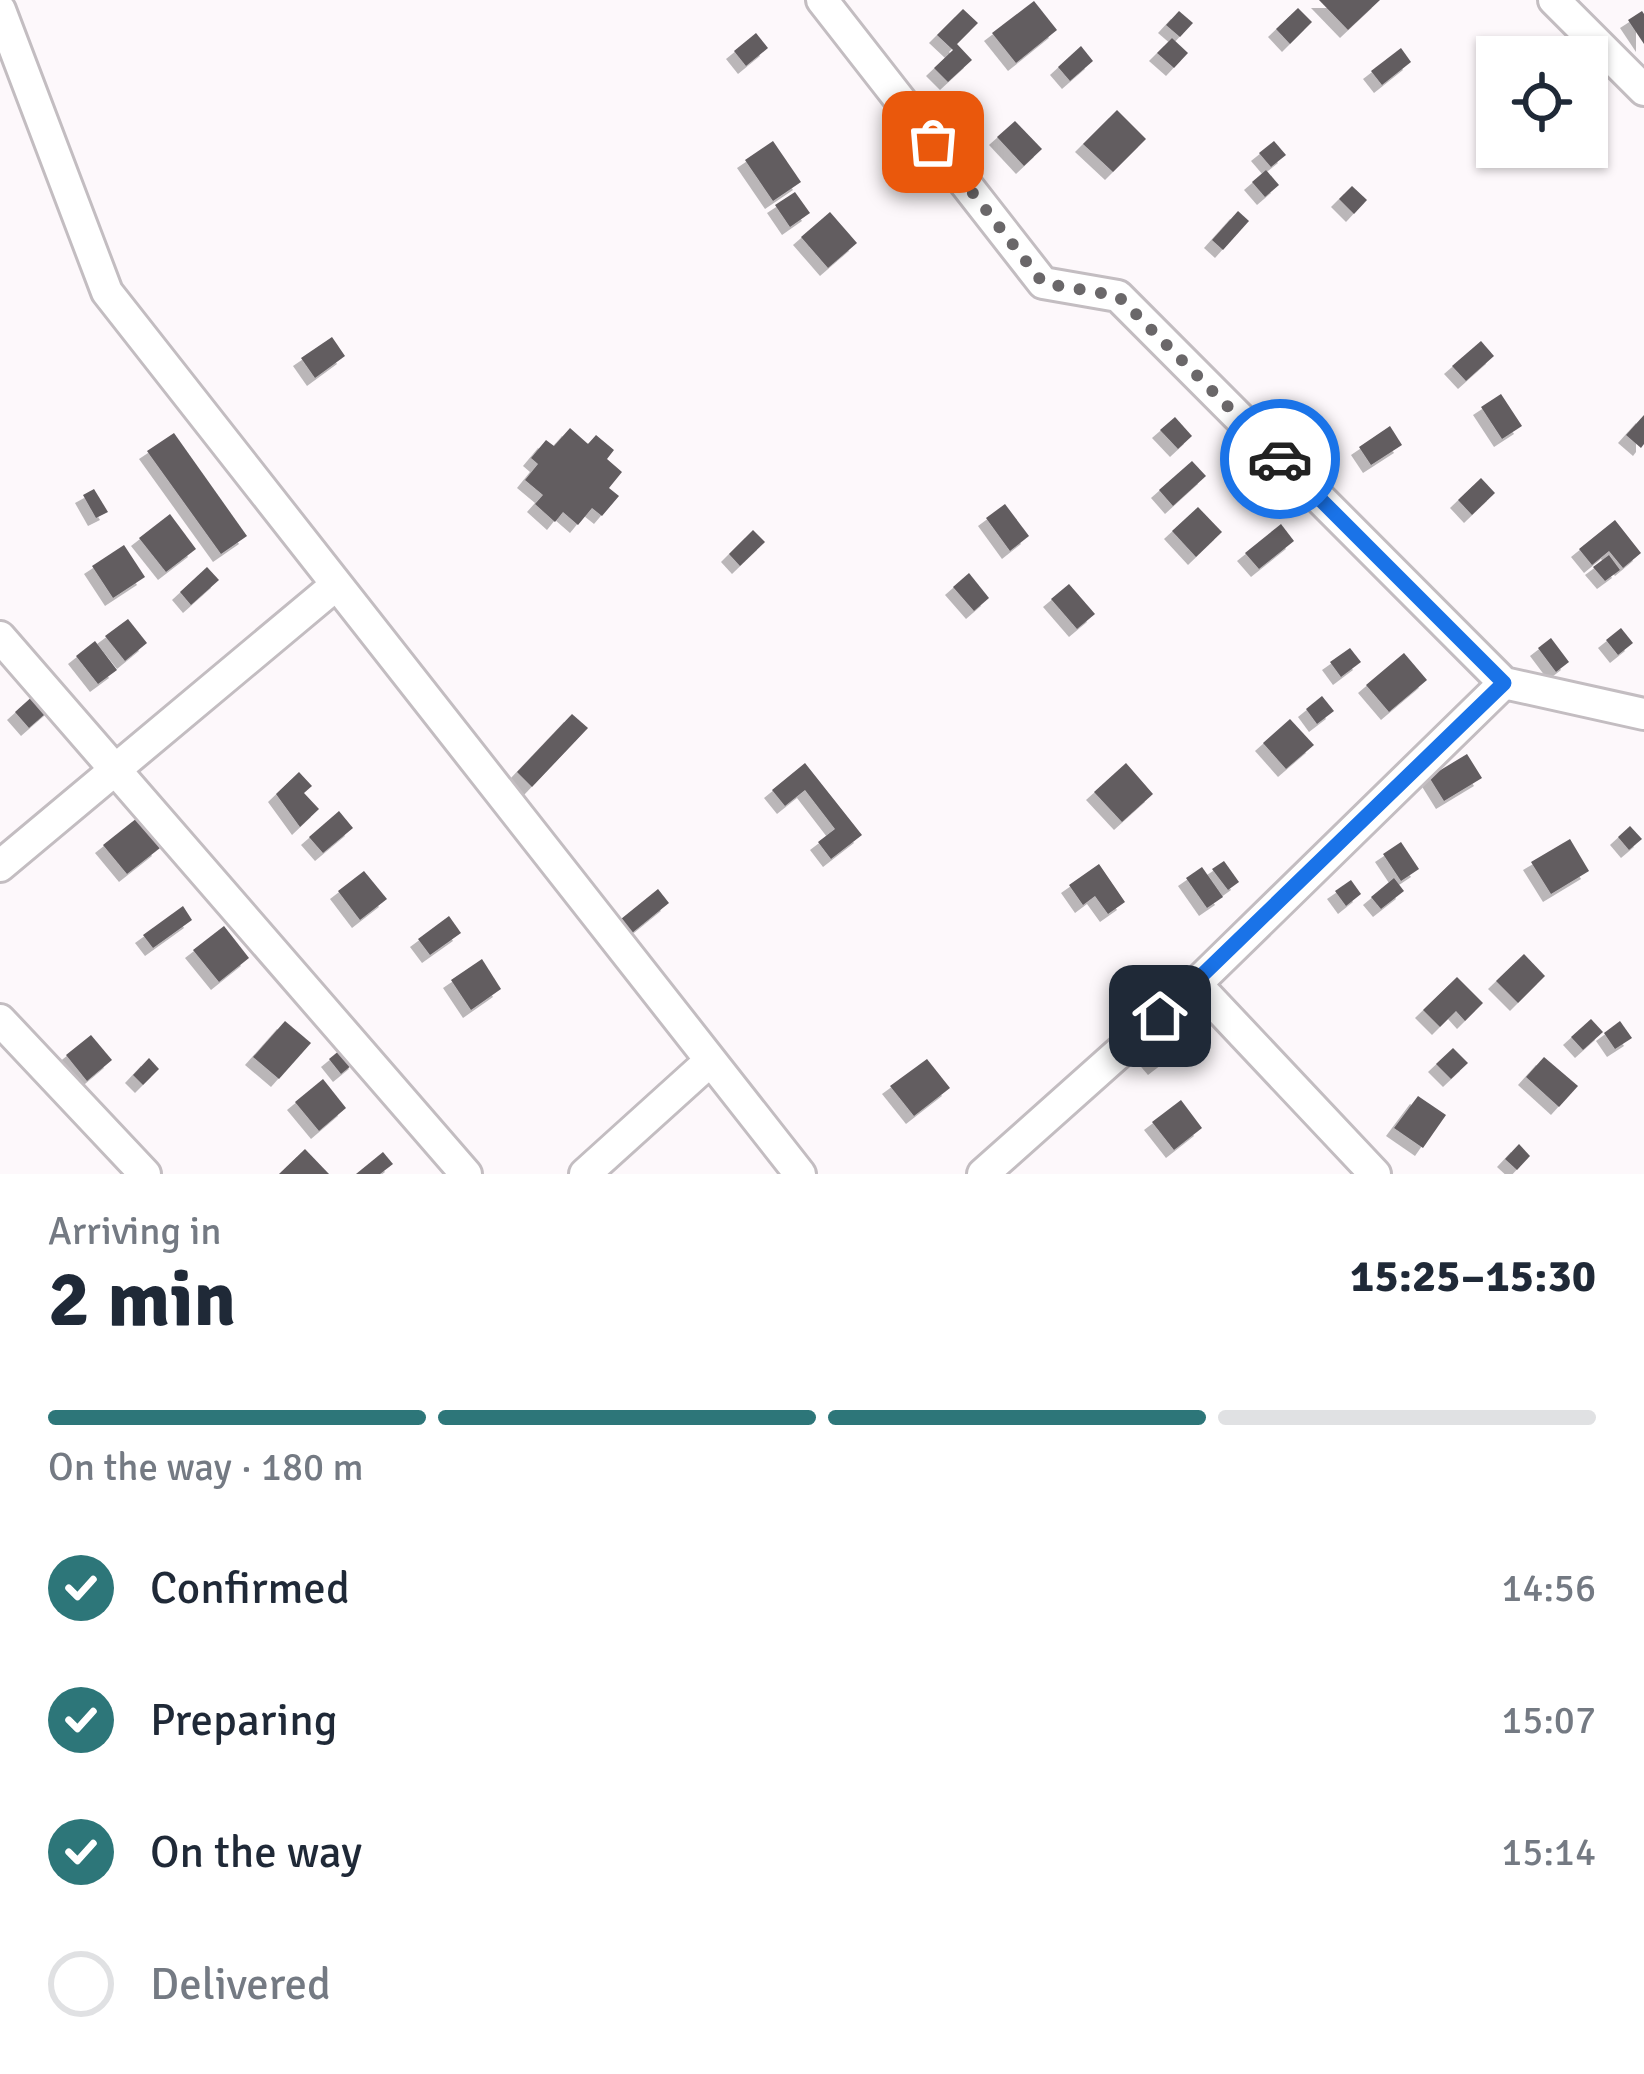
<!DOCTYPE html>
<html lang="en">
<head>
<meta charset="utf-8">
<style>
  :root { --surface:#fff; --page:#f2f2f3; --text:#1f2937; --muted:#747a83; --line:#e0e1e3; --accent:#2d7679 }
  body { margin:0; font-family:Signika,sans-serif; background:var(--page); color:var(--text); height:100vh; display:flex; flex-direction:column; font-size:45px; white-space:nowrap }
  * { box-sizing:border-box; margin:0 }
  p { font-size:39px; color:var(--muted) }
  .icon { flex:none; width:66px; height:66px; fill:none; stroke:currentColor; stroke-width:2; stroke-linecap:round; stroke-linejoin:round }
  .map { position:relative; height:1174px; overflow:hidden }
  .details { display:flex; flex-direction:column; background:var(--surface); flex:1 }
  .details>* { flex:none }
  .tools { position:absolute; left:1476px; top:36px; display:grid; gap:24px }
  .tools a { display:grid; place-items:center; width:132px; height:132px; border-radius:0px; background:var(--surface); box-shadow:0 3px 9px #0004; font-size:60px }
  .pin { position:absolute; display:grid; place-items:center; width:102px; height:102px; color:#fff; margin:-51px; border-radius:24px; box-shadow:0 6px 18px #0006 }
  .courier { position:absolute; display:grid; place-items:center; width:120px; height:120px; margin:-60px; border:9px solid #1a73e8; border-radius:50%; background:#fff; color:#222; box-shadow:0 3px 15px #0007 }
  .head em { font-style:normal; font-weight:700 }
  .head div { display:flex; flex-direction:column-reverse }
  .head { display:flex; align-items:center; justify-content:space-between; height:204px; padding:0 48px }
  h1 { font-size:78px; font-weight:700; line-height:90px }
  .bar { display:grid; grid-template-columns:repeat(4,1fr); gap:18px 12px; align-content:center; height:144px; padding:0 48px }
  .bar i { height:15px; border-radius:9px; background:var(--line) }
  .bar .selected { background:var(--accent) }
  .bar p { grid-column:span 4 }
  ol { padding:0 48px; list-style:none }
  li { display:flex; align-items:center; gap:36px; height:132px }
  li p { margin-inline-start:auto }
  li .icon { padding:12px; border-radius:50%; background:var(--accent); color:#fff; stroke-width:4 }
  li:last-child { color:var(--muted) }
  li i { width:66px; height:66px; border:6px solid var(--line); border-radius:50% }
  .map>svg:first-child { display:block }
  .building { fill:#625d60; filter:url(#shadow) }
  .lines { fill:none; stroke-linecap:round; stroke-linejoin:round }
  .street-casing { stroke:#c3bdc1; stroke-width:36 }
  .street { stroke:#fff; stroke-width:30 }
  .done { stroke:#6a6769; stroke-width:12; stroke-dasharray:0 21.6 }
  .route { stroke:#1a73e8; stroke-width:15 }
</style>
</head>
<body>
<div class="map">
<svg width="1644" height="1174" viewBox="0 0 1644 1174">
  <defs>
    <filter id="shadow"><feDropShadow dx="-8" dy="8" stdDeviation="0" flood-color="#0004"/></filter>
  </defs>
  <rect width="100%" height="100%" fill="#fdf8fb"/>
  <g class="building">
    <path d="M1319,0H1380L1348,30Z"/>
    <path d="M1034,1L1057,30L1016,63L992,33Z"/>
    <path d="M1298,8L1312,22L1290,44L1276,29Z"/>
    <path d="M963,9L978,23L957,44L972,60L948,82L934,68L953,50L937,35Z"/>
    <path d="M1179,11L1193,23L1180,37L1166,25Z"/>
    <path d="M1642,11L1644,14V44L1628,20Z"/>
    <path d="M756,33L768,48L746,66L734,51Z"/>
    <path d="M1172,38L1188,53L1174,68L1157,53Z"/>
    <path d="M1081,46L1093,61L1070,81L1058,67Z"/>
    <path d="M1401,48L1411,62L1382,85L1371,71Z"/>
    <path d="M1117,110L1146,139L1113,172L1083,144Z"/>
    <path d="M1015,121L1042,149L1024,166L997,137Z"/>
    <path d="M773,141L801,182L773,201L745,160Z"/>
    <path d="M1274,141L1286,155L1271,167L1259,153Z"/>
    <path d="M1266,170L1279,185L1265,197L1252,182Z"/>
    <path d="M1352,186L1367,200L1354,214L1339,199Z"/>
    <path d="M795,192L810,213L790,227L775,205Z"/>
    <path d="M1238,211L1249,221L1223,250L1212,240Z"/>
    <path d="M830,212L857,243L828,268L801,237Z"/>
    <path d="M332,337L345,356L315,378L301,358Z"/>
    <path d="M1481,341L1494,356L1466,381L1452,366Z"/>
    <path d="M1501,394L1522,426L1502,439L1481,407Z"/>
    <path d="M1644,415V444L1641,448L1626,435Z"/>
    <path d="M1175,417L1192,436L1178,449L1160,430Z"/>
    <path d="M1390,426L1402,445L1371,465L1359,447Z"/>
    <path d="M570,428L588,444L596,435L614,450L607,459L622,472L609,488L619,496L602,516L592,508L578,525L563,512L555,522L535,504L543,495L525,480L538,464L531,458L546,440L554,446Z"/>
    <path d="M174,433L247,536L221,554L147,451Z"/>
    <path d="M1192,461L1206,476L1173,506L1159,490Z"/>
    <path d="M1481,478L1495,493L1472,515L1458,500Z"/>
    <path d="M94,489L108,512L96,518L83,495Z"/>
    <path d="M1005,504L1029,536L1010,551L986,518Z"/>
    <path d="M1198,507L1222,532L1196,557L1172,531Z"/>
    <path d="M170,514L196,549L166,572L139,538Z"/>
    <path d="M1615,520L1641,553L1623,568L1609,551L1592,565L1579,549Z"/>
    <path d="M1281,524L1294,541L1259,569L1245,553Z"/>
    <path d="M753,530L765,542L740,566L729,554Z"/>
    <path d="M124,545L145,577L113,598L92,566Z"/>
    <path d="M1609,555L1620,570L1605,581L1593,567Z"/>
    <path d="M207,567L219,580L191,605L180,592Z"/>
    <path d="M969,573L989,598L974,611L953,587Z"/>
    <path d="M1069,584L1095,614L1077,629L1051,599Z"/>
    <path d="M128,619L147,643L125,661L105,636Z"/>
    <path d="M1621,628L1633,643L1618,655L1606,640Z"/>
    <path d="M1551,638L1569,662L1556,672L1538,648Z"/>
    <path d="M95,641L117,670L98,684L76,656Z"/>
    <path d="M1350,648L1361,662L1341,677L1330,662Z"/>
    <path d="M1404,653L1427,680L1389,712L1366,685Z"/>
    <path d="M45,685L60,701L29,728L15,712Z"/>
    <path d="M1322,696L1334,711L1317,724L1306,709Z"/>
    <path d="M572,714L588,728L532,787L517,772Z"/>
    <path d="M1290,719L1314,745L1286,769L1263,743Z"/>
    <path d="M1467,754L1482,778L1444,801L1429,777Z"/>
    <path d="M805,763L862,835L831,859L818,842L835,829L805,790L785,806L772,790Z"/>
    <path d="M1126,763L1153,794L1122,822L1094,792Z"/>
    <path d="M299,772L312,786L304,793L319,809L300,827L276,794Z"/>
    <path d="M339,811L353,828L323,853L309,837Z"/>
    <path d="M137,818L160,848L127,874L103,845Z"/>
    <path d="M1630,826L1642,839L1629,850L1618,837Z"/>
    <path d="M1570,839L1589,871L1551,894L1531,862Z"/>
    <path d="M1401,842L1419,869L1401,881L1383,854Z"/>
    <path d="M1224,861L1239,882L1228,890L1212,869Z"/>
    <path d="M1099,864L1125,902L1108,914L1095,896L1083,905L1069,885Z"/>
    <path d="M1202,867L1223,897L1207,908L1186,878Z"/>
    <path d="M364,871L387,899L360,920L338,891Z"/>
    <path d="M1394,878L1404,891L1381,909L1371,897Z"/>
    <path d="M1351,880L1361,894L1346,906L1335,891Z"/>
    <path d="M658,889L669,903L632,933L621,919Z"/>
    <path d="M183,906L192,920L153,948L143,935Z"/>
    <path d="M449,916L461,933L430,955L418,939Z"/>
    <path d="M224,926L249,958L219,982L193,950Z"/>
    <path d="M1524,954L1545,976L1518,1003L1496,981Z"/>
    <path d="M482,959L501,989L471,1010L451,980Z"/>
    <path d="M1457,977L1483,1003L1465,1021L1456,1011L1440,1027L1423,1010Z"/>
    <path d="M1591,1019L1603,1032L1583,1050L1571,1037Z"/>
    <path d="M285,1021L311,1043L279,1079L253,1057Z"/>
    <path d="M1620,1021L1632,1038L1615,1049L1604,1033Z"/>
    <path d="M91,1035L112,1060L87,1081L66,1055Z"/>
    <path d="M1157,1042L1169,1057L1156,1067L1144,1053Z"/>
    <path d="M345,1046L357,1061L341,1074L329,1059Z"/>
    <path d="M1453,1048L1468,1063L1451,1079L1436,1064Z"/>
    <path d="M1544,1057L1578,1086L1559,1107L1526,1077Z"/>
    <path d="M149,1058L159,1069L143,1085L133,1075Z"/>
    <path d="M927,1059L950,1088L914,1116L890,1086Z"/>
    <path d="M323,1079L346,1108L319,1131L295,1102Z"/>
    <path d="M1418,1096L1446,1115L1423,1148L1394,1128Z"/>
    <path d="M1181,1100L1202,1128L1174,1150L1152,1122Z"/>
    <path d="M1519,1144L1530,1156L1517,1170L1505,1159Z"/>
    <path d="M305,1149L329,1174H279Z"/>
    <path d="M383,1152L393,1164L380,1174H356Z"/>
  </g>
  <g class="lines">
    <g class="street-casing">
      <g id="street">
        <path d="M822,0L1043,283L1118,296L1504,683L1644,714"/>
        <path d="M1554,0L1644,90"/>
        <path d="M0,10L107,292L800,1174"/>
        <path d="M0,637L466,1174"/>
        <path d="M0,866L336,585"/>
        <path d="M1196,984L1375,1174"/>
        <path d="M0,1020L145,1174"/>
        <path d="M585,1174L710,1061"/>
        <path d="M983,1174L1196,984L1504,683"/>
      </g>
    </g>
    <use href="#street" class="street"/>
  </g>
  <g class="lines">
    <path class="done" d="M933,142L1043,283L1118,296L1280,459"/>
    <path class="route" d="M1160,1016L1504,683L1280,459"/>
  </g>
</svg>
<div class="tools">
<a><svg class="icon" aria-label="locate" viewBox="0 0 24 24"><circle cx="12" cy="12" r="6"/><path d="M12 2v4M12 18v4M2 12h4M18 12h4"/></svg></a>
</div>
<div class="pin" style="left:933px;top:142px;background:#ea580c"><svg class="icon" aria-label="bag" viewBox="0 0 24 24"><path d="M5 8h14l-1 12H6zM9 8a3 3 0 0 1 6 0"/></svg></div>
<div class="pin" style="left:1160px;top:1016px;background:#1f2937"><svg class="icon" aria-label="home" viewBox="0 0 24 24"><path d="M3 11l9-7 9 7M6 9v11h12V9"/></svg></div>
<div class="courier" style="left:1280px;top:459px"><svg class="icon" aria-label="car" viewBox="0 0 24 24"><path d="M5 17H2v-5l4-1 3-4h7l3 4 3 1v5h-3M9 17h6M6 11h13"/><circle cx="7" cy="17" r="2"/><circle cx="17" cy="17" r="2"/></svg></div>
</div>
<section class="details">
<div class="head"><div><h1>2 min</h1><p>Arriving in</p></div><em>15:25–15:30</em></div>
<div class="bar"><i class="selected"></i><i class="selected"></i><i class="selected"></i><i></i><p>On the way · 180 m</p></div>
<ol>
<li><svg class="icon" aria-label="check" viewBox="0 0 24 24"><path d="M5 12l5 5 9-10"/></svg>Confirmed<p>14:56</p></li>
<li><svg class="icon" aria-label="check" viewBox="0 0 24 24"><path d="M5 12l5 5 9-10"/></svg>Preparing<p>15:07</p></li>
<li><svg class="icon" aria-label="check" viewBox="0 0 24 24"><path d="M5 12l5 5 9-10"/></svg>On the way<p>15:14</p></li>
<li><i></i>Delivered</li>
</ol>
</section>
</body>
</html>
